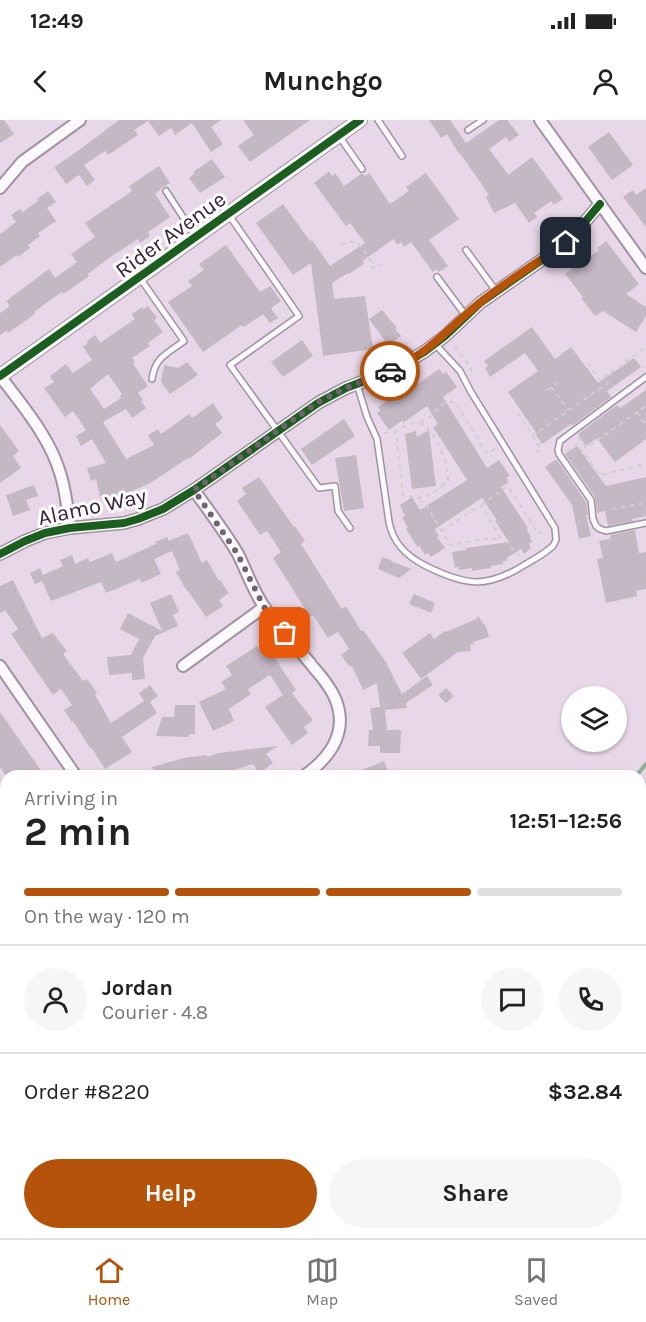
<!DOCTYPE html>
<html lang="en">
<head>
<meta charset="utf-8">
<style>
  :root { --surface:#fff; --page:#f6f6f6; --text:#222; --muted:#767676; --line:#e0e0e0; --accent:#b45309 }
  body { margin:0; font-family:Karla,sans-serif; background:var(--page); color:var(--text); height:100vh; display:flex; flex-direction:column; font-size:22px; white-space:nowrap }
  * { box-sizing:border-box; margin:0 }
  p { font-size:20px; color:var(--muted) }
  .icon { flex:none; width:33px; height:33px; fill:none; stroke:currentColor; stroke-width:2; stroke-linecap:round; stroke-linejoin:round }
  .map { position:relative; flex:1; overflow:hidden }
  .drawer { position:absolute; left:0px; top:650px; width:646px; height:470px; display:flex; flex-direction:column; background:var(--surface); border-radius:18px 18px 0 0; box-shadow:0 2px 4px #0004 }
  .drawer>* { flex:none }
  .controls { position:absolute; left:561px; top:566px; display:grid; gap:12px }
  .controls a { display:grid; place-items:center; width:66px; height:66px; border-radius:50%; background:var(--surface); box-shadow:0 2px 4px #0004; font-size:30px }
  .pin { position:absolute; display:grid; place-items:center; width:51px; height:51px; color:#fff; margin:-26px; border-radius:12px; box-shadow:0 3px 9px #0006 }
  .courier { position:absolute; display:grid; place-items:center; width:60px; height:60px; margin:-30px; border:4px solid #b45309; border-radius:50%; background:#fff; color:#222; box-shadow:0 2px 8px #0007 }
  .headline em { font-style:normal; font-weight:700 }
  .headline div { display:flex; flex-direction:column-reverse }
  .headline { display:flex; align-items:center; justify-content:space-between; height:102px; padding:0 24px }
  h1 { font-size:39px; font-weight:700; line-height:45px }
  .bar { display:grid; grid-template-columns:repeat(4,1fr); gap:9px 6px; align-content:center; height:72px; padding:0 24px }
  .bar i { height:8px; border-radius:4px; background:var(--line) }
  .bar .on { background:var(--accent) }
  .bar p { grid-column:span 4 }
  .line { display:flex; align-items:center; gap:15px; padding:0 24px; border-top:2px solid var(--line) }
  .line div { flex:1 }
  .round { display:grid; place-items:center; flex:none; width:63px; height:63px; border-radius:32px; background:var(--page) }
  .cta { display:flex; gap:12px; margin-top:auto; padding:12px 24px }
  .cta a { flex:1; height:69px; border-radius:36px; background:var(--accent); color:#fff; font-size:24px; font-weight:700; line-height:69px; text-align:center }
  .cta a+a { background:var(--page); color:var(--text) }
  .status { display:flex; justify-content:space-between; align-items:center; height:42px; padding:0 30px; background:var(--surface); direction:ltr }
  .status svg { height:16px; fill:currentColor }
  header { display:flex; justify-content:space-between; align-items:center; height:78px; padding:0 24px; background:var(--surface); font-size:27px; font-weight:700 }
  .menu { display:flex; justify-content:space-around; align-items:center; height:84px; border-top:2px solid var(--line); background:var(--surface); font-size:16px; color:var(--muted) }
  .menu a { display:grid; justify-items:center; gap:3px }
  .menu .on { color:var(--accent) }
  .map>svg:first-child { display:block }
  .green { fill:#d4bda3 }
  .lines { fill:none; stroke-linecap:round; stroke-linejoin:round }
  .stream { stroke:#8db191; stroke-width:4 }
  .building { fill:#c5b8c5; fill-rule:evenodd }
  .service-casing { stroke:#a093a0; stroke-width:8 }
  .minor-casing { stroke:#a093a0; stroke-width:14 }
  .tertiary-casing { stroke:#a093a0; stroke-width:16 }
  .path { stroke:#d1cdd1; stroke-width:2; stroke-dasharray:4.5 4.5; stroke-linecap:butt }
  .service { stroke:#fcf9fc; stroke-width:5 }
  .minor { stroke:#fcf9fc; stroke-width:10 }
  .tertiary { stroke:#fcf9fc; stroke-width:14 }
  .cycleway-casing { stroke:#fffbfe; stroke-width:11 }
  .cycleway { stroke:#1b5e20; stroke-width:8 }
  .done { stroke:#716471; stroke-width:6; stroke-dasharray:0 10.8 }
  .route { stroke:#b45309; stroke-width:8 }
  .labels { text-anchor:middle; stroke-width:6; stroke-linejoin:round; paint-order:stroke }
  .street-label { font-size:22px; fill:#312631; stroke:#fffbfe }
</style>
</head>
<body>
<div class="status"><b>12:49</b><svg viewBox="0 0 49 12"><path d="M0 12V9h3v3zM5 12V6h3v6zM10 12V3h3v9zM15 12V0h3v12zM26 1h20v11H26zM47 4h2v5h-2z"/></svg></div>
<header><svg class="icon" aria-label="back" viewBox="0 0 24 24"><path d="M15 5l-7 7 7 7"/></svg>Munchgo<svg class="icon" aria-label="person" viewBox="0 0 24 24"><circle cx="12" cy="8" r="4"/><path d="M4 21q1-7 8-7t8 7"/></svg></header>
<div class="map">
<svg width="646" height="1118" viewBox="0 0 646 1118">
  <rect width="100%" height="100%" fill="#e8d7e8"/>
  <g class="green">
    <path d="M646,675V1118H379L384,1113H640V681Z"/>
    <path d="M211,1113H238L245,1118H207Z"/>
  </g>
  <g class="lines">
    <g class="stream">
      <path d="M636,656L646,644"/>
      <path d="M39,1118L47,1113"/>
    </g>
  </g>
  <g class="building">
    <path d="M0,0H4L14,14L0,23Z"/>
    <path d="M119,0H221L211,7L223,24L211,32L192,3L175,15L171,8L159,16L148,1L134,10L138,15L108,35L105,31L84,45L95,60L87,66L79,55L66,64L54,47L75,33Z"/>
    <path d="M243,0H310L250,42L238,26L254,15Z"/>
    <path d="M429,0H450L466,23L499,0H507L519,15L509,22L506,17L489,29L504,49L508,55L532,37L563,79L554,85L551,81L534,93L537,97L529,103L515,83L494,93L486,77L489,75L460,33L459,34L447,14L441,18Z"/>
    <path d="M609,12L633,45L612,60L588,27Z"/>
    <path d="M212,39L225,57L200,73L189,58L195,53L193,52Z"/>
    <path d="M159,46L170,63L163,67L155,74L170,97L148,112L150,116L140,123L138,119L117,133V132L88,154L89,156L75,166L63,174L62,172L50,180L34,192L35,194L8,213L7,210L0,215V193L10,186L6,181L49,149L55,158L77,142L71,134L95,117L85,103L132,71L129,66Z"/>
    <path d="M329,51L332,56L335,53L344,66L361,54H363L365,56L369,53L390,84L409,71L406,67L426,53L459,99L429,120L448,146L439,152L437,149L433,152L411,122L404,127L401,122L397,125L394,119L365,139L363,142L364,144L349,154L348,153L332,163L334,179L365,176L373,229L323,236L311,143L293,155L256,103L283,84L310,121L312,120L330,146L365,123L350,103L346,106L314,63Z"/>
    <path d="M646,68V107L623,77L633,70L636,75Z"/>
    <path d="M48,71L56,82L47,88L56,101L38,113L40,116L28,125L30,128L18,137L17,135L0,147V114L16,102L11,95L20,89L23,92L38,81L37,79Z"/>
    <path d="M606,121L639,164L626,174L646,187V196L636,212L603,191L595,196L581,178L583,177L565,154L599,130L597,128Z"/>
    <path d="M226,125L260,172L270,166L281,181L271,188L278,198L270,203L263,194L244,207L242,205L203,232L168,182L192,166L188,161L204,150L199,144Z"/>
    <path d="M148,186L157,198L154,200L163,212L148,223L150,226L132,238L135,242L133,244L148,266L138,273L143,280L141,281L146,288L132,298L126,289L103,302L126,339L154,325L148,315L158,309L161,314L189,294L192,298L213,283L223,298L215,304L222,313L189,339L188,338L152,362L135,370L101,380L96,359L91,361L87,348L106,343L92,319L81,326L76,316L86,310L73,291L65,297L44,268L54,262L50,256L66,244L73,253L92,240L83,227L88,223L87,221L95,215L100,223L135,199L132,194L142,187L144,189ZM108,254L122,274L120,276L121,278L104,289L90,269Z"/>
    <path d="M382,190L397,208L395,209L401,216L388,225L369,199Z"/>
    <path d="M532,207L555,239L571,227L598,263L634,238L641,247L607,271L611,277L572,306L571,304L542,324L536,315L537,314L508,272L538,251L525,233L490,257L485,248L488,246L484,241Z"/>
    <path d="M302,220L313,236L283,257L271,242Z"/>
    <path d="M187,242L198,255L170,274L161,262L164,245L178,248Z"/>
    <path d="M439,249L443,254L446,252L457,267L443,277L487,348L499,340L510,356L506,358L509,362L501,367L528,408L527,410L531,417L530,418L532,422L529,424L531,428L524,434L521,429L507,438V441H503V444L491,446V448L472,451V448L459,450L458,447L455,448L452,432L466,430V428L509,422L495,401L497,400L482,378L435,409L439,416L437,417L445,428L431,437L428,433L425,435L419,425L418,428L406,409L408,408L402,397L405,396L400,385L412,377L420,390L467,360L433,307L438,304L427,286L403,303V300L389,310L377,293L380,291L378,287L393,276L394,278L417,262L418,264Z"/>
    <path d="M646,270V319L615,342L597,318L586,326L578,314L617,285L620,288Z"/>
    <path d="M344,299L355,316L312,345L301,329Z"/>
    <path d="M0,305L19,331L13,336L21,348L0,363Z"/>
    <path d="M429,310L436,366L412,369L405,314L416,311L417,317Z"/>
    <path d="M577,326L606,366L646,357V396L632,399L633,401L608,406L605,391L597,393L595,377L565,334Z"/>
    <path d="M356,335L364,388L344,391L335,338Z"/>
    <path d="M555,340H557L586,382L588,395H586L591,416L579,419L572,385L545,347Z"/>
    <path d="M259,357L294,407L295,406L305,421L301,424L342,489L346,486L361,511L363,510L386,542L402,574L427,556L433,565L406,583L407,588L385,590L387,610H401L400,633H380V626H368L369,610H373L370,588L380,587L377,563L363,570L352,546L350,547L341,535L349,529L338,512L328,518L313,495L310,497L273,438L281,432L267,411L260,415L237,381L246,374L242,368Z"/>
    <path d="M34,365L38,376L26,380L30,390L13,396L6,375Z"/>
    <path d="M635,410L639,433L646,432V469L636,471L637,476L606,483L597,439L603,438L599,421L610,419V415Z"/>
    <path d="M188,413L202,443L207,440L219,461L220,460L229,473L219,480L223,486L206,497L188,471H187L176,452L180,450L172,431L154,439L161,454L141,463L140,459L106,473L101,462L51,481L42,461L35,464L30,453L40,448L43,455L63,446L60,440L72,435L75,444L88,438L90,442L112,433L116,442L156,424L155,422L167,417L169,421Z"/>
    <path d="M382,437L391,440V441L411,449L399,458L378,449Z"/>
    <path d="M13,460L42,518L53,513L67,531L63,534L83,561L87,559L97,573L95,575L111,603L144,581L139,573L150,565L158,576L150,582L157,593L122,617L132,632L105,649L91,627L90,628L73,601L72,602L64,590L72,585L61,569L53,575L11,514L18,509L5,490L0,493V466Z"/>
    <path d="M171,474L179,492L173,495L178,506L155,516L143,538L145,559L132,560V553L109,555L107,537L131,535L139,519L120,509L128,493L162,511L150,483Z"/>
    <path d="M414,474L435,483L431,493L409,484Z"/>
    <path d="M478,496L486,507L489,517L473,522L474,524L470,525L471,531L458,532L421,559L402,533L430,513L434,519L445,511L446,512L476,499Z"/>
    <path d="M257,526L263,536L270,531L296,570L292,573L313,600L304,607L308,613L292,625L265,587L283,575L270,555L248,569L251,574L229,589L234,601L213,611L199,582L226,569L221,562L232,555L226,546Z"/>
    <path d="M446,568L454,576L446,583L438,575Z"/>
    <path d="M175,585H195V614H189V617L156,616L162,597H174Z"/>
    <path d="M0,592L42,652L36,656H6L0,647Z"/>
    <path d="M278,626L266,634L273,643L259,653L253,644L234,650L236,656H155L152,647L184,638L207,635V637L219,633Z"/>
    <path d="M384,641L390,656H350V655Z"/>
  </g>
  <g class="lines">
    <g class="service-casing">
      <g id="service">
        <path d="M378,0L402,36"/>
        <path d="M468,10L483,0"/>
        <path d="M339,16L362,49"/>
        <path d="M166,71L196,117"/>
        <path d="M229,95L299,196L230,245L319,368L335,366L338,391L350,408"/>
        <path d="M466,130L496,171"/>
        <path d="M437,157L466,196"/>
        <path d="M140,158L184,221C167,234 155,237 152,259"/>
        <path d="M646,257L560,321L558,330L559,334L591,380L593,399L596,406L600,409L606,411L646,403"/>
        <path d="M357,264L367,297L377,319L389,402C393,423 406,436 426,446C466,466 487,469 526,444C535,439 545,433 553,426L556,420L555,408L471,272L460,251L435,224"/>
      </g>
    </g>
    <g class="minor-casing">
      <g id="minor">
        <path d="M540,0L646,148"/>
        <path d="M0,68L22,42L80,0"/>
        <path d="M0,256C23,286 51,319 61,356C66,373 68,391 70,408"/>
        <path d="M194,370C209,391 225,412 238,434C247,452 253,471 265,488C280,509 298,528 314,548C322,557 330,567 335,578C349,611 331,637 304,656"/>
        <path d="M0,434L25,421L45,413L70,408L124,403L138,399L163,389L194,370L318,283L346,268L393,250L424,232L445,216L480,183L566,123L579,109L600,84"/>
        <path d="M0,546L76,656"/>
        <path d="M183,546L264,487"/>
        <path d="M0,1008L6,1016"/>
        <path d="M0,1042L6,1038"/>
      </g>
    </g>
    <g class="tertiary-casing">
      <path id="tertiary" d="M0,256L360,0"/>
    </g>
    <g class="path">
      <path d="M341,124L351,122L358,123L370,139L372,148L378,144L380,146"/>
      <path d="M455,226L471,248L472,255"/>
      <path d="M588,243L604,265"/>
      <path d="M551,267L569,290"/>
      <path d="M547,270L557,263"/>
      <path d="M637,292L646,305"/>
      <path d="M518,293L541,329L536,332"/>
      <path d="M420,302C437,298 436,280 455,282L487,334L496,328"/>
      <path d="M384,313L396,312L403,375C408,375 413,377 418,378C429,378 440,367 448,361C449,346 436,311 422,304C414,300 402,307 396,312"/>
      <path d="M532,316L608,263L604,257L646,227"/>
      <path d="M578,317L586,328L646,286"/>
      <path d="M566,331L577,324L600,355L646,344"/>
      <path d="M419,379L426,385L450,425L491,418L501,420"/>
      <path d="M481,385L508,366L538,414L541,412L546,415"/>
      <path d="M612,389L646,383"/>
      <path d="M442,411L481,385L499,416L521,437"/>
    </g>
    <use href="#service" class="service"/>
    <use href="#minor" class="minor"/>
    <use href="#tertiary" class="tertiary"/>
    <g class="cycleway-casing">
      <g id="cycleway">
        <path d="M0,256L360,0"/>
        <path d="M0,434L25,421L45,413L70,408L124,403L138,399L163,389L194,370L318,283L346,268L393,250L424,232L445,216L480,183L566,123L579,109L600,84"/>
      </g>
    </g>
    <use href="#cycleway" class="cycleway"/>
  </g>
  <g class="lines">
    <path class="done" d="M285,513L264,487L237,433L194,370L318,282L346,268L390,251"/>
    <path class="route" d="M390,251C430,233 449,207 482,181C509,160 538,142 566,123"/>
  </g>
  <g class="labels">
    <g class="street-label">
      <text transform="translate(170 114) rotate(-36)" y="8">Rider Avenue</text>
      <text transform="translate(92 386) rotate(-12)" y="8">Alamo Way</text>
    </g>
  </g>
</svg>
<div class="controls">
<a><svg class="icon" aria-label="layers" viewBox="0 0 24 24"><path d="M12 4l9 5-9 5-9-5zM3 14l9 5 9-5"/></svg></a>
</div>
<div class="pin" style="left:285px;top:513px;background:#ea580c"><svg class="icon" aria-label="bag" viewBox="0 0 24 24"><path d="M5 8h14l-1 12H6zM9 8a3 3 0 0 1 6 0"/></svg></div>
<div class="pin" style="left:566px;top:123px;background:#1f2937"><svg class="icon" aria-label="home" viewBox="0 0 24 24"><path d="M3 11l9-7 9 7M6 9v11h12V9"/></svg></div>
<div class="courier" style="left:390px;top:251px"><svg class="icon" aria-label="car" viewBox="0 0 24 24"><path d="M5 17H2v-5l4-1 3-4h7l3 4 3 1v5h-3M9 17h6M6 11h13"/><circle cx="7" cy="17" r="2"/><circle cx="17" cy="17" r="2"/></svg></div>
<section class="drawer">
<div class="headline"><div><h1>2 min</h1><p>Arriving in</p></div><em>12:51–12:56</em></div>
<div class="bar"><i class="on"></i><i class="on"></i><i class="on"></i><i></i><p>On the way · 120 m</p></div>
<div class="line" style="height:108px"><a class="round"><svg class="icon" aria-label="person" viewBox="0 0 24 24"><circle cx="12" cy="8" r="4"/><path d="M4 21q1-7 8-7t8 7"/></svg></a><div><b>Jordan</b><p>Courier · 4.8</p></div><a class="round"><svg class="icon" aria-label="chat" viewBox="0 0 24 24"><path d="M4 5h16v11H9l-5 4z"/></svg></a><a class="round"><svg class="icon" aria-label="phone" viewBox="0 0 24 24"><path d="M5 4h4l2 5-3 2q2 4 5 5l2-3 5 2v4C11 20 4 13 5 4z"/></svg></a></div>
<div class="line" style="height:78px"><div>Order #8220</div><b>$32.84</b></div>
<div class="cta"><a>Help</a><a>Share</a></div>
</section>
</div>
<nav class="menu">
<a class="on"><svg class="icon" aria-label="home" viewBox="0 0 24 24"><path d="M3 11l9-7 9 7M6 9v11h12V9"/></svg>Home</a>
<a><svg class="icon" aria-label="map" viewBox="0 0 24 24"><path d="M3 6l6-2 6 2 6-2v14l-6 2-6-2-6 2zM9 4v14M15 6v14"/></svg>Map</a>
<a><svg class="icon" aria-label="saved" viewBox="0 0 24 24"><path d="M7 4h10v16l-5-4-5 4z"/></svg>Saved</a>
</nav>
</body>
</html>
